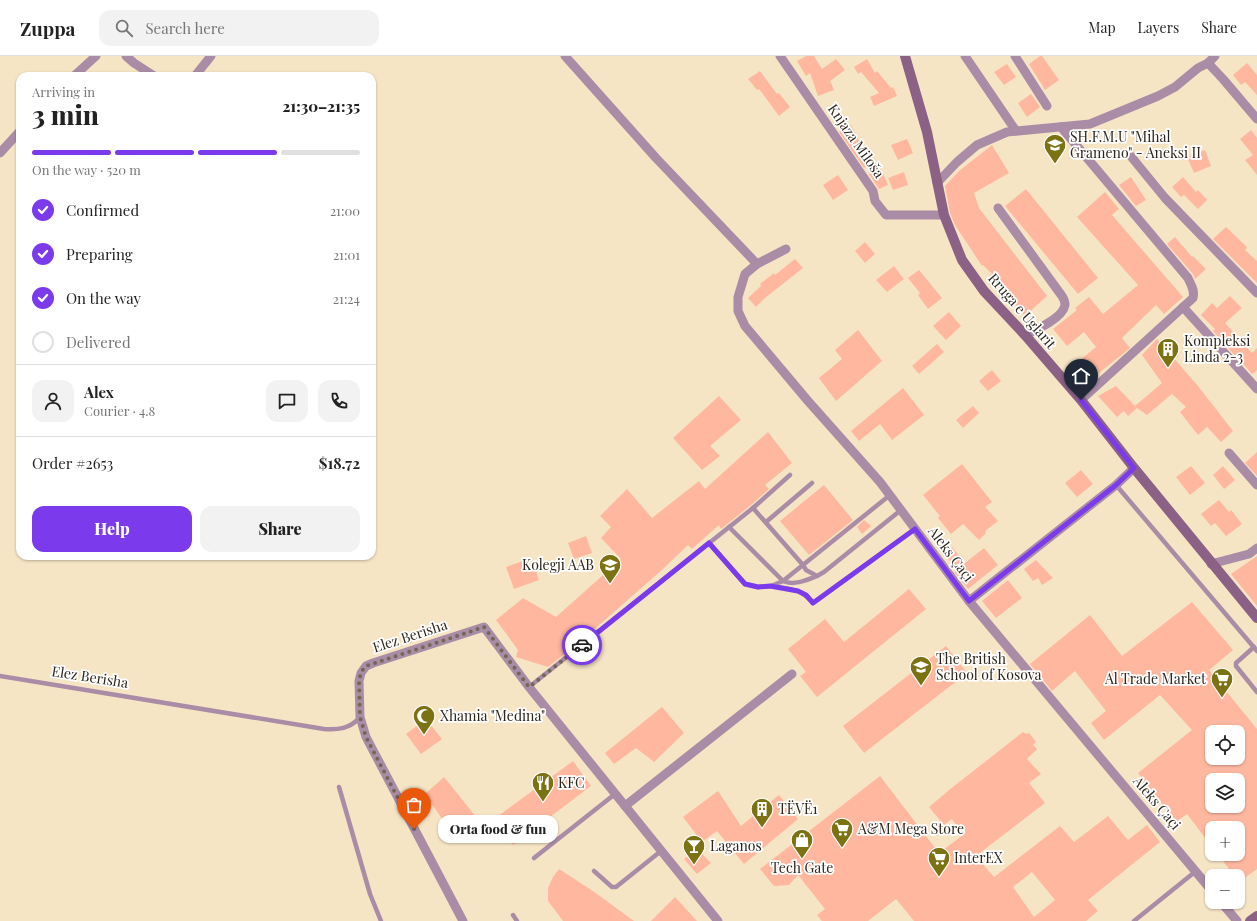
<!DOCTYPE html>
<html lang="en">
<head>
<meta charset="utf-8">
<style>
  :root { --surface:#fff; --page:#f2f2f2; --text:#222; --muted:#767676; --line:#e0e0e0; --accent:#7c3aed }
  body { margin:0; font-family:"Playfair Display",serif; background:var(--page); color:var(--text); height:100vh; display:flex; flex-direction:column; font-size:15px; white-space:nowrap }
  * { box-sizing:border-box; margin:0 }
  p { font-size:13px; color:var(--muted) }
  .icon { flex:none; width:22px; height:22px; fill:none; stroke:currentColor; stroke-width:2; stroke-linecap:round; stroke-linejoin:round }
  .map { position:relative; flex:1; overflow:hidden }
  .side { position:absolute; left:16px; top:16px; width:360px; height:488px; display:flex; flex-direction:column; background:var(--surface); border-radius:12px; box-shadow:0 1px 3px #0004 }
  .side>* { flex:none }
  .controls { position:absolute; left:1205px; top:669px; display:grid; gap:8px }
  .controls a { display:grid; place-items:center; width:40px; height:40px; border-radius:8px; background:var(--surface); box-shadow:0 1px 3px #0004; font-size:20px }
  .pin { position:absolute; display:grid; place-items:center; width:34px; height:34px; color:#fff; margin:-41px -17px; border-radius:50% 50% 50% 0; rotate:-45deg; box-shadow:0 0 4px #0007 }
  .pin .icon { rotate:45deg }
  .courier { position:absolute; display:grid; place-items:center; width:40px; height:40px; margin:-20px; border:3px solid #7c3aed; border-radius:50%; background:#fff; color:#222; box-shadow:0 1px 5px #0007 }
  .bubble { position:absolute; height:28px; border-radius:12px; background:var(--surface); box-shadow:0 1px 3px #0004; font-size:13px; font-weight:800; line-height:28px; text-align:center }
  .headline em { font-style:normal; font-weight:800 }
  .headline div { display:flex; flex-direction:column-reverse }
  .headline { display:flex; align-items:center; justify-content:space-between; height:68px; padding:0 16px }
  h1 { font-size:26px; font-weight:800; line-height:30px }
  .bar { display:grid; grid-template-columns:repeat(4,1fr); gap:6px 4px; align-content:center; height:48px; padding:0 16px }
  .bar i { height:5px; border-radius:3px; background:var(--line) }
  .bar .current { background:var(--accent) }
  .bar p { grid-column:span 4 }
  .line { display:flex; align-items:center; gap:10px; padding:0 16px; border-top:1px solid var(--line) }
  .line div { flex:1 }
  .round { display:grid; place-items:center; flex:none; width:42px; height:42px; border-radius:12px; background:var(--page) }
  ol { padding:0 16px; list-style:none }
  li { display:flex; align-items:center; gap:12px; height:44px }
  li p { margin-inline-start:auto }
  li .icon { padding:4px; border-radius:50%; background:var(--accent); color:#fff; stroke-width:4 }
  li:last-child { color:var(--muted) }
  li i { width:22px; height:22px; border:2px solid var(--line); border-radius:50% }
  .primary-button { display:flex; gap:8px; margin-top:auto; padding:8px 16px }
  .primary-button a { flex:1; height:46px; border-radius:12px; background:var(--accent); color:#fff; font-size:16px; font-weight:800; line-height:46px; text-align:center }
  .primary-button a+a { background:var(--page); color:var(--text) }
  header { display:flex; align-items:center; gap:24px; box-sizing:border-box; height:56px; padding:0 20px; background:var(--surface); border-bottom:1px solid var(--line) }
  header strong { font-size:19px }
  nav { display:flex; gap:22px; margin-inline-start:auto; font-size:14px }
  .search { width:280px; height:36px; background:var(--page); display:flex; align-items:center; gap:10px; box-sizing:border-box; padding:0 14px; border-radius:12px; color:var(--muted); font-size:15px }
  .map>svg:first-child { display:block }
  .building { fill:#ffb89f; fill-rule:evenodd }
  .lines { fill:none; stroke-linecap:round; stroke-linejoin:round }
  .lane { stroke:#aa8ca6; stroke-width:4.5 }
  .street { stroke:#aa8ca6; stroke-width:9 }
  .secondary { stroke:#8b6186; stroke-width:10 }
  .done { stroke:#736856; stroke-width:4; stroke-dasharray:0 7.2 }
  .route { stroke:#7c3aed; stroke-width:5 }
  .labels { text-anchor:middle; stroke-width:3.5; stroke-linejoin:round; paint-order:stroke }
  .poi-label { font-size:14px; fill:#2c251a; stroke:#fff; text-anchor:start }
  .street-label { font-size:14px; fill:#2c251a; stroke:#fff }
</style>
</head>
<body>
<header>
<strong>Zuppa</strong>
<div class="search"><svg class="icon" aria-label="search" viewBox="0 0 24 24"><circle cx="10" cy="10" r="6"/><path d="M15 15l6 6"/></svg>Search here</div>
<nav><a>Map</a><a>Layers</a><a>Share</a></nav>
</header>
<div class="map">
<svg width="1257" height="865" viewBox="0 0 1257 865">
  <rect width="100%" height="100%" fill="#f6e5c5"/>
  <g class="building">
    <path d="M806,0H814L822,13L836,3L845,14L830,25L834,34L818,40L810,17L806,20L797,5Z"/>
    <path d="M1040,0H1042L1059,24L1045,34L1029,8Z"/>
    <path d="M867,3L875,17L877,15L891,32L893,31L897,40L874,50L870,41L879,37L861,16L858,18L854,11Z"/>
    <path d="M1247,7L1257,19V39L1245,26L1241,29L1233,19Z"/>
    <path d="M1007,8L1016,21L1004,29L994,16Z"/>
    <path d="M760,15L777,38L779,37L790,51L779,60L759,33L757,34L748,23Z"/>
    <path d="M1031,38L1040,51L1027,61L1018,47Z"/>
    <path d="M851,69L860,86L857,87L868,110L864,112L839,76Z"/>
    <path d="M1251,74L1257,82V119L1245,104L1253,99L1240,83Z"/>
    <path d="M907,83L913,97L898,104L891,89Z"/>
    <path d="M992,89L1009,117L974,137L979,152L1047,240L1025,260L990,219L992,218L983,209L982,210L955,169L950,157L945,130L959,115Z"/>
    <path d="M1205,94L1211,110L1194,117L1187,101Z"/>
    <path d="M881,113L888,129L879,133L869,118Z"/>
    <path d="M904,116L908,129L893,134L888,122Z"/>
    <path d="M838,119L848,134L833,144L823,129Z"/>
    <path d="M1131,121L1146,144L1136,150L1119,129Z"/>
    <path d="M1183,121L1196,136L1198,134L1207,144L1198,153L1184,139L1181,141L1172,131Z"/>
    <path d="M1026,133L1098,222L1078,238L1005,150Z"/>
    <path d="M1105,136L1119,153L1112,159L1183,241L1164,258L1156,249L1122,282L1130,292L1094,321L1080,304L1096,291L1084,276L1067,290L1053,273L1077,254L1075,252L1089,241L1103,258L1138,229L1077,161Z"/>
    <path d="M1226,171L1247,191L1245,194L1257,205V227L1213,183Z"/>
    <path d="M1175,181L1192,201L1193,200L1206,213L1195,223L1193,218L1167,188Z"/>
    <path d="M865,186L875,198L865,207L855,195Z"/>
    <path d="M795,203L803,212L765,242L756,251L748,242L761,230L760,228L774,217L775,219Z"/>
    <path d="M894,210L904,223L887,236L876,224Z"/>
    <path d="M919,214L942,242L928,253L918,239L920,237L908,222Z"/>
    <path d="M1230,240L1242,252L1225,267L1252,297L1257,292V314L1252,318L1239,303H1238L1213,275L1215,273L1201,259L1212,247L1217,252Z"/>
    <path d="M949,256L961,270L946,284L933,270Z"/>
    <path d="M858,274L882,305L836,345L819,322L842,303L835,294Z"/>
    <path d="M1157,283L1198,330L1233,375L1221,386L1207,371L1198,379L1180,356L1186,351L1172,338L1147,359L1137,352L1128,360L1124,355L1117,361L1098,340L1116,330L1135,350L1162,327L1142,299Z"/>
    <path d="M937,288L944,296L919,318L912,310Z"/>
    <path d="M992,314L1001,325L988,335L979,325Z"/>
    <path d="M903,332L924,359L892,384L880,368L859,385L851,375Z"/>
    <path d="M719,340L741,364L710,390L720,400L702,414L673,382Z"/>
    <path d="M973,350L979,357L963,372L956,364Z"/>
    <path d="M768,376L792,407L765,429L769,433L751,449L721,473L719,469L692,493L688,489L663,513L581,585L548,611L516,601L518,594L496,564L523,542L556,561L621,503L601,482L611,471L600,460L627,433L652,462L699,425L705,433Z"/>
    <path d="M1257,396V420L1245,407Z"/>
    <path d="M962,408L992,446L985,451L998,465L985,475L986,477L979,484L963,468L951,478L938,462L940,460L923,439Z"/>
    <path d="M1191,410L1205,427L1190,439L1176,421Z"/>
    <path d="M1223,410L1235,424L1224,433L1213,419Z"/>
    <path d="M1081,414L1093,428L1077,441L1065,427Z"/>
    <path d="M824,429L853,464L809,499L780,465Z"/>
    <path d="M1219,444L1229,456L1231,454L1242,468L1226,480L1215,467L1211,470L1201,458Z"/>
    <path d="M864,464L871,470L862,478L857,471Z"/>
    <path d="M586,480L592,497L574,503L568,487Z"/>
    <path d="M952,491L965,507L984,492L998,509L968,533L954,516L957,514L944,497Z"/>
    <path d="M1257,500V550L1231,518Z"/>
    <path d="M526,504L530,514L535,512L539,524L514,533L506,511Z"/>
    <path d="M1036,504L1053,522L1042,529L1038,522L1033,525L1024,513Z"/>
    <path d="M1008,524L1022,542L996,562L982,545Z"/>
    <path d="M909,533L926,553L817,641L800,620L806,616L788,593L825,563L844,586Z"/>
    <path d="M1192,546L1233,594L1209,614L1257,673V813L1239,826L1238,820H1234L1218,798H1238V772H1212V791L1187,758L1176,766L1138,717L1192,674L1160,639L1104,684L1091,667L1106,655L1075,615L1052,635L1030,608L1090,559L1122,600ZM1212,676H1238V702H1212ZM1212,724H1238V750H1212Z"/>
    <path d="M946,590L967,617L864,697L843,670Z"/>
    <path d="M662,651L684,677L654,706L636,692L614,708L605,697Z"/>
    <path d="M426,663L442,683L421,698L406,678Z"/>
    <path d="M1023,676L1026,678L1029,677L1036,686L1033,689L1037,693L1027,703L1041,718L1029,727L1045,747L976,800L994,821L1060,770L1074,786L1108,760L1128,784L1147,769L1160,786L1088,844L1098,855L1086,865H914L896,843L868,865H822L817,859L825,853L798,819L789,829L774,830L760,813L880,720L939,797L963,779L952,763L944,769L929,751L949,734ZM1032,816L1055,844L1034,861L1013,831Z"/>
    <path d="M573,705L591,730L513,789L494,763Z"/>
    <path d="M444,721L481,767L475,771L469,778L462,781L458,786L425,738Z"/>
    <path d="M718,735L741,770L779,739L798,763L744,808L717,775L702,786L683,761Z"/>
    <path d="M697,793L711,807L697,818L684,803Z"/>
    <path d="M559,813L590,833L634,865H563L548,845V832L553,821Z"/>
    <path d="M675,841L697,865H651Z"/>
  </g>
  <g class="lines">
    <g class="lane">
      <path d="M1116,429L1257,595"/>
      <path d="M753,452L803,509L806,514L817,520L824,516L901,454"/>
      <path d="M766,466L812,427"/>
      <path d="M729,471L783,525C794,530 807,524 817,520"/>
      <path d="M709,487L745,528L758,531L771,530L783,525L890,439"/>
      <path d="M772,530C791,533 800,532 813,547L915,473"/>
      <path d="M1254,591L1236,607V610L1257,636"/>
      <path d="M0,620L324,673C338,674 350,673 360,661"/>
      <path d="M529,631L753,452L790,419"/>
      <path d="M339,731L370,838L381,865"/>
      <path d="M534,802L615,738"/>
      <path d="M594,815L612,831H616L661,795"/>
      <path d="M513,859L517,865"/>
      <path d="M1134,865L1196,815"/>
    </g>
    <g class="street">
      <path d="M126,0L134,7L154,20"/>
      <path d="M565,0L656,102L757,208"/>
      <path d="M780,0L873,135L875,145L886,159H944"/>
      <path d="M965,0L1016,75"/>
      <path d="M1015,0L1047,50"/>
      <path d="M1208,7L1223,23L1257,63"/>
      <path d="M74,20L96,0"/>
      <path d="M195,20L211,0"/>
      <path d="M1061,71L1188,222C1191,229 1195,234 1193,242L1081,344"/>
      <path d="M0,97L20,75"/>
      <path d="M1129,98L1165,142L1257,237"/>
      <path d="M937,127L957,106L977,89L1007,76L1090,68L1158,40L1175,31L1198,12L1208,7L1215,0"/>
      <path d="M998,152L1062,240C1064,243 1065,246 1065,249C1063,262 1036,274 1025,279"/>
      <path d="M786,193L757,208L745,218L738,241V255L745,270L808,345L880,426L969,545L1212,835"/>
      <path d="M1183,251L1257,333"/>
      <path d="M1229,397L1257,429"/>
      <path d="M1211,508L1249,498L1257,492"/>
      <path d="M969,545L1116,429L1134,412"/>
      <path d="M625,750L792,618"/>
      <path d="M1221,846L1237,865"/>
      <path d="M463,865L366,681L360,661L359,625L361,617L366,610L373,607L484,571L529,631L718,865"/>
    </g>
    <g class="secondary">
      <path d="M905,0L927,76L944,159L962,204L984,235L1025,279L1081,344L1134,412L1257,562"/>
      <path d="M1250,865L1257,860"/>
    </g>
  </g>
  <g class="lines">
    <path class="done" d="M414,773L366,681L360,661L359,625L361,616L366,610L484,571L529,631L582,589"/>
    <path class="route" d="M582,589L709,487L745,528L758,531L770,530L798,535L806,539L813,547L915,473L969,545L1116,429L1134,412L1081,344"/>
  </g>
  <defs>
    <g id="school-pin" transform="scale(1.15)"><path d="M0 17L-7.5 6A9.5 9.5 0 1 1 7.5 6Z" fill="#7b7213" stroke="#fff"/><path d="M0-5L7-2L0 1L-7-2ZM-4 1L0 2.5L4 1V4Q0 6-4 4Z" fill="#fff"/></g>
    <g id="building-pin" transform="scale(1.15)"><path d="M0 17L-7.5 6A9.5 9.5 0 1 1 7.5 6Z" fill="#7b7213" stroke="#fff"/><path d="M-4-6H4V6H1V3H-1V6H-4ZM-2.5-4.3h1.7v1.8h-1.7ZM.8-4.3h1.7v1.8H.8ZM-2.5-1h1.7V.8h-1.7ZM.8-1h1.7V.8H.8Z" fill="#fff"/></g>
    <g id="university-pin" transform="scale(1.15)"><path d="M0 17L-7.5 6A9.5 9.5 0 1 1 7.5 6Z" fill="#7b7213" stroke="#fff"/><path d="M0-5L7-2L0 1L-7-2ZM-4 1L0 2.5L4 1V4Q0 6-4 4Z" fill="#fff"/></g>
    <g id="supermarket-pin" transform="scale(1.15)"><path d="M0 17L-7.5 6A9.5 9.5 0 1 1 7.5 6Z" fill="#7b7213" stroke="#fff"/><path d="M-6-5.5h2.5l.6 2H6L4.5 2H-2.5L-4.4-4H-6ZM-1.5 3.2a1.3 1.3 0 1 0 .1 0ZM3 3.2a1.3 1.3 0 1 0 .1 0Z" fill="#fff"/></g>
    <g id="mosque-pin" transform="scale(1.15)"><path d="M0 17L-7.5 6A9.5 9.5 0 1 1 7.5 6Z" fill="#7b7213" stroke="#fff"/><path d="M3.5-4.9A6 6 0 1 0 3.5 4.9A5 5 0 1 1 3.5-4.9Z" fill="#fff"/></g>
    <g id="restaurant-pin" transform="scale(1.15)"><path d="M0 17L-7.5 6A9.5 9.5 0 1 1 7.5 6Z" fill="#7b7213" stroke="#fff"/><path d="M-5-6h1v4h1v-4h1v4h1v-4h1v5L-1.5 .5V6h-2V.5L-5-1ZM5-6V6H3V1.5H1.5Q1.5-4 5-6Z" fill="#fff"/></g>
    <g id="shop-pin" transform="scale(1.15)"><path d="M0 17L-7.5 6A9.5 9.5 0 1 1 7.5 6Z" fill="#7b7213" stroke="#fff"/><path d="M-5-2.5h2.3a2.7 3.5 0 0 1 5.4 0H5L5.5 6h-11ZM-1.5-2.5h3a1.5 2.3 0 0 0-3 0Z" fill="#fff"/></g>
    <g id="bar-pin" transform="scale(1.15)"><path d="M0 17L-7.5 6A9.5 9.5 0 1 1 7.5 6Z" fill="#7b7213" stroke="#fff"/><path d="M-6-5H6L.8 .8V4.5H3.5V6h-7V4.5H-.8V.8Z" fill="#fff"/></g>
  </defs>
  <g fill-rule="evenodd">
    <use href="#school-pin" x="1055" y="89"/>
    <use href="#building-pin" x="1168" y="293"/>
    <use href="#university-pin" x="610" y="509"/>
    <use href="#school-pin" x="921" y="611"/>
    <use href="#supermarket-pin" x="1222" y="623"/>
    <use href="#mosque-pin" x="424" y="660"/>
    <use href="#restaurant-pin" x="543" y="727"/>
    <use href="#building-pin" x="762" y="753"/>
    <use href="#supermarket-pin" x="842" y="773"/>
    <use href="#shop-pin" x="802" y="784"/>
    <use href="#bar-pin" x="694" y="790"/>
    <use href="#supermarket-pin" x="939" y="802"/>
  </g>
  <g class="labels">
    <g class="poi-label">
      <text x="1070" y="86">SH.F.M.U "Mihal<tspan x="1070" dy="16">Grameno" - Aneksi II</tspan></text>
      <text x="1184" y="290">Kompleksi<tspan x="1184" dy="16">Linda 2-3</tspan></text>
      <text x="594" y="514" text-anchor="end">Kolegji AAB</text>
      <text x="936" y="608">The British<tspan x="936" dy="16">School of Kosova</tspan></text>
      <text x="1206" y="628" text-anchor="end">Al Trade Market</text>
      <text x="440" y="665">Xhamia "Medina"</text>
      <text x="558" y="732">KFC</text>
      <text x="778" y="758">TËVË1</text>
      <text x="858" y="778">A&amp;M Mega Store</text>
      <text x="710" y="795">Laganos</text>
      <text x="954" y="807">InterEX</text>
      <text x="802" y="817" text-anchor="middle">Tech Gate</text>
    </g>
    <g class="street-label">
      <text transform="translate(856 85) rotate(55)" y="5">Knjaza Miloša</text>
      <text transform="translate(1022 255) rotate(49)" y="5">Rruga e Uglarit</text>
      <text transform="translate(951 498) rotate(53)" y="5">Aleks Çaçi</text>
      <text transform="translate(410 580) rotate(-18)" y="5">Elez Berisha</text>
      <text transform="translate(90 621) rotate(9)" y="5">Elez Berisha</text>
      <text transform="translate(1157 747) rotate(50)" y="5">Aleks Çaçi</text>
    </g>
  </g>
</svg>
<div class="controls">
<a><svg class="icon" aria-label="locate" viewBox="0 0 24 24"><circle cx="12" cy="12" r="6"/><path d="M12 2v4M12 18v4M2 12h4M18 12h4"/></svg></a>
<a><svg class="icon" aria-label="layers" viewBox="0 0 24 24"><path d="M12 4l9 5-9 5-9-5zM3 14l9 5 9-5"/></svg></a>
<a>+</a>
<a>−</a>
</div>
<div class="pin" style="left:414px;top:773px;background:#ea580c"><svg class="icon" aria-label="bag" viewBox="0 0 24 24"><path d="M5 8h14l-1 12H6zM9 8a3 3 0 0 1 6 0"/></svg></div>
<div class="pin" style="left:1081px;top:344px;background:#1f2937"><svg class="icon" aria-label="home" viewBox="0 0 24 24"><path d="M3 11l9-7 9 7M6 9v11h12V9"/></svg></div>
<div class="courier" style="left:582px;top:589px"><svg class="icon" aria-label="car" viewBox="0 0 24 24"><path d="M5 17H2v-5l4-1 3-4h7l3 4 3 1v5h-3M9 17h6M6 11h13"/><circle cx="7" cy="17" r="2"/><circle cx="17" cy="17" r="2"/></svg></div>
<div class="bubble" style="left:438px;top:759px;width:120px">Orta food &amp; fun</div>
<section class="side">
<div class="headline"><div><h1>3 min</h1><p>Arriving in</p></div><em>21:30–21:35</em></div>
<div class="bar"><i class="current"></i><i class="current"></i><i class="current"></i><i></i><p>On the way · 520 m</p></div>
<ol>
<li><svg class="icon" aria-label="check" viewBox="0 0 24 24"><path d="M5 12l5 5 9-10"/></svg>Confirmed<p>21:00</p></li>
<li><svg class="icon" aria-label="check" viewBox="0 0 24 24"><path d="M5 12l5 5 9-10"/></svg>Preparing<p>21:01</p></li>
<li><svg class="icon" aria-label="check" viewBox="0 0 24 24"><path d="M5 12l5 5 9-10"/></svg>On the way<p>21:24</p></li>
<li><i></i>Delivered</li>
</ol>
<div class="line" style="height:72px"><a class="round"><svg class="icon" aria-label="person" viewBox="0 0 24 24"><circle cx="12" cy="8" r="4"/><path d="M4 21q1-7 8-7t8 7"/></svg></a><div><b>Alex</b><p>Courier · 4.8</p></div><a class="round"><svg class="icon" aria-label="chat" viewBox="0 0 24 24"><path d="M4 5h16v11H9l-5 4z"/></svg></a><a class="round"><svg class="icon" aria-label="phone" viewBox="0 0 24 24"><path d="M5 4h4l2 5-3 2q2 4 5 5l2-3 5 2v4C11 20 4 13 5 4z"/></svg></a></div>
<div class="line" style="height:52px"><div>Order #2653</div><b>$18.72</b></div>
<div class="primary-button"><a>Help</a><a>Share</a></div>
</section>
</div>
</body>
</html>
